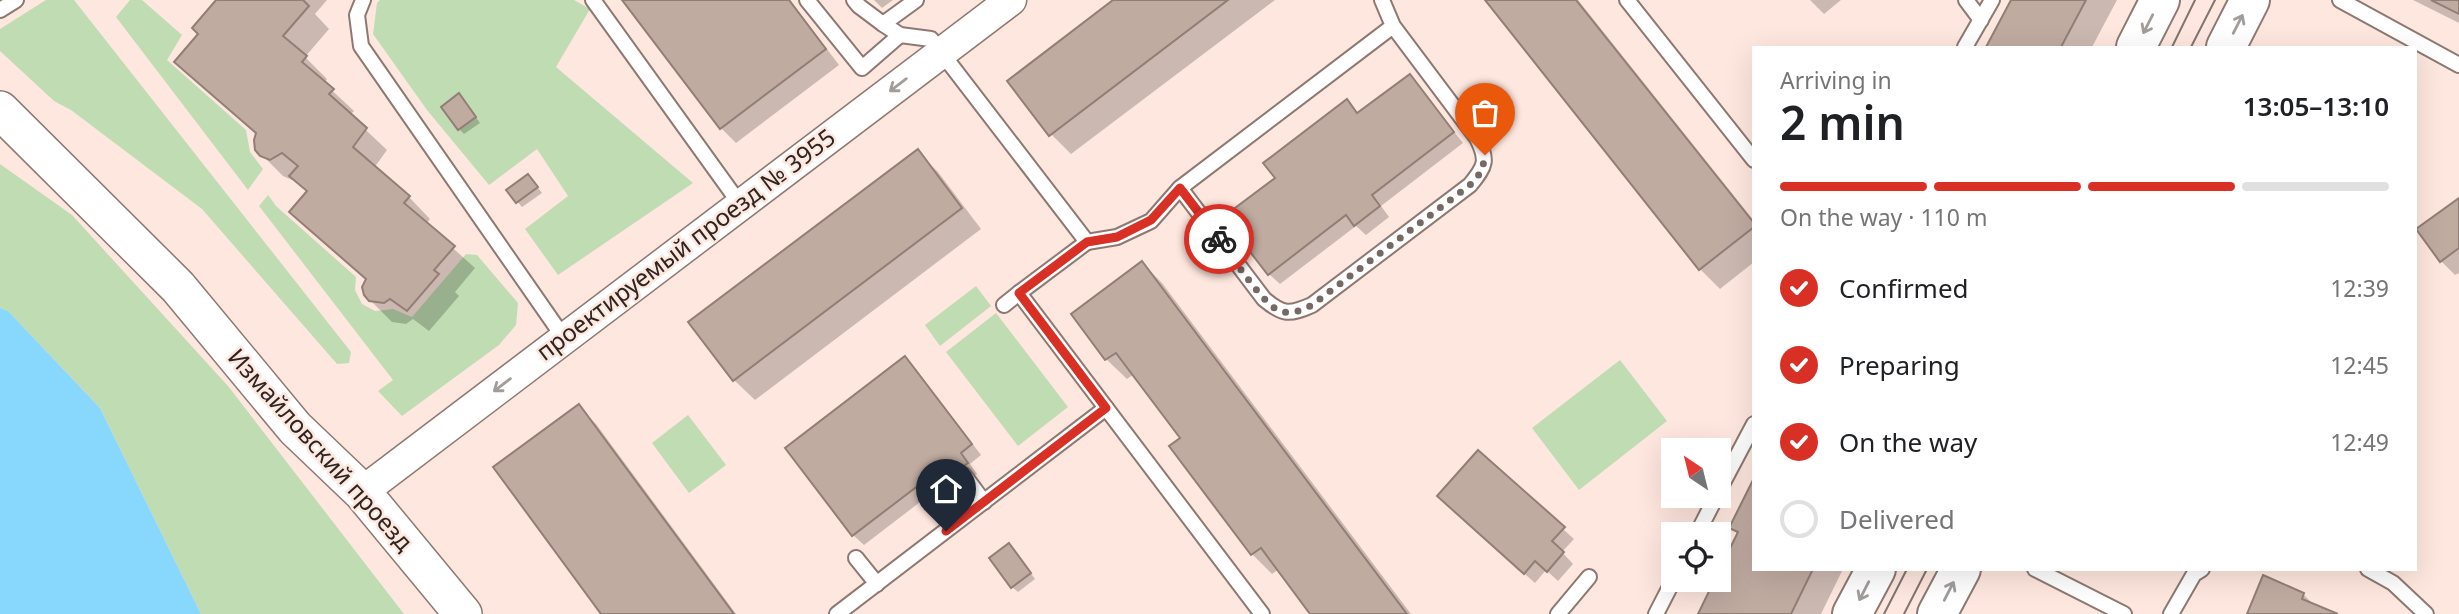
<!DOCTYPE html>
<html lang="en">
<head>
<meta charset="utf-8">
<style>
  :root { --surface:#fff; --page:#f2f2f2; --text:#202124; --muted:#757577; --line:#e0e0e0; --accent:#d93025 }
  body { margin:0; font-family:"Noto Sans",sans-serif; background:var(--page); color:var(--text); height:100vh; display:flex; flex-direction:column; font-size:26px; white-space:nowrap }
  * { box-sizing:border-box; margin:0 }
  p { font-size:23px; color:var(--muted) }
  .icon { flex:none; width:38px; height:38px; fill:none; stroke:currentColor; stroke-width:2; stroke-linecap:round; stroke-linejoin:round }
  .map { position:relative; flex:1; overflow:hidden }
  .sheet { position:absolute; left:1752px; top:46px; width:665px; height:525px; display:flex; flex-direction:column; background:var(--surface); border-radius:0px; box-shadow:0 7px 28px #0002 }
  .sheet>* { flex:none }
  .needle { width:46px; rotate:325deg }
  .tools { position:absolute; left:1661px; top:438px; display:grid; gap:14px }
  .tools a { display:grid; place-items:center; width:70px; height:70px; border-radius:0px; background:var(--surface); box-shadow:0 7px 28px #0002; font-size:35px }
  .pin { position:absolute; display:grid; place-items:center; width:60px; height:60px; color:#fff; margin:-72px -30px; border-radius:50% 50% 50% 0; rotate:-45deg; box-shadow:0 0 7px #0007 }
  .pin .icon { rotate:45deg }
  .courier { position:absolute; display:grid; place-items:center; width:70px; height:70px; margin:-35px; border:5px solid #d93025; border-radius:50%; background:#fff; color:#222; box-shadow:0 2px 9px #0007 }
  .head em { font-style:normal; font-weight:600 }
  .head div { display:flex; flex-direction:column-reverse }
  .head { display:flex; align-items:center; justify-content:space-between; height:119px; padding:0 28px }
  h1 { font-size:46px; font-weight:600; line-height:52px }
  .bar { display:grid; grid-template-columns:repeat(4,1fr); gap:10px 7px; align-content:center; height:84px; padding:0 28px }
  .bar i { height:9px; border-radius:5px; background:var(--line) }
  .bar .on { background:var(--accent) }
  .bar p { grid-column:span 4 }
  ol { padding:0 28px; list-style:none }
  li { display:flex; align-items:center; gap:21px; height:77px }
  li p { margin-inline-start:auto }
  li .icon { padding:7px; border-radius:50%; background:var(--accent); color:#fff; stroke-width:4 }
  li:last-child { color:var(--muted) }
  li i { width:38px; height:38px; border:4px solid var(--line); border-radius:50% }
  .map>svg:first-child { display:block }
  .green { fill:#c0dcb3 }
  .water { fill:#88d8fe }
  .shadow { fill:#0003 }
  .building { fill:#c0aba1; stroke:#927e75; stroke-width:2 }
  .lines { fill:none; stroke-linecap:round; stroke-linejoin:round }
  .service-casing { stroke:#8d7971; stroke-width:18 }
  .minor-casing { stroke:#8d7971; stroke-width:33 }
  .tertiary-casing { stroke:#8d7971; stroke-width:40 }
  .secondary-casing { stroke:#8d7971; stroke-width:42 }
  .service { stroke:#fff; stroke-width:14 }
  .minor { stroke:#fff; stroke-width:30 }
  .tertiary { stroke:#fff; stroke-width:37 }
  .secondary { stroke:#fff; stroke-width:38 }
  .tram { stroke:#82746e; stroke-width:2 }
  .oneway { stroke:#a09d9b }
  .done { stroke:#766963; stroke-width:7; stroke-dasharray:0 12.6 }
  .route { stroke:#d93025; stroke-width:9 }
  .labels { text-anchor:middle; stroke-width:5; stroke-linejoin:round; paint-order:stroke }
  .street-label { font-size:24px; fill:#2d2521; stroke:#fee7de }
</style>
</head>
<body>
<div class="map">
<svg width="2459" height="614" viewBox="0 0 2459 614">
  <rect width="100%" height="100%" fill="#fee7de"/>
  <g class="green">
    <path d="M46,0H74L351,352L349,363L337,364L202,209L71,110L54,101L0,51V29Z"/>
    <path d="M130,0H142L182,35L167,60L246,130L250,152L263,169L248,190L116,17Z"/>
    <path d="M380,0H574L590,9L556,67L693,183L558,275L525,229L568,196L537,149L489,185L427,110L373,34L377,3Z"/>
    <path d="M0,164L72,215L228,386L404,614H201L100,408L8,311L0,308Z"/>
    <path d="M268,195L276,206L356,277L355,290L362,304L375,311L393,309L412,317L466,254L477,255L518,303L516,325L499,345L402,416L378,391L393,380L259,206Z"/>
    <path d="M976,286L991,306L940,346L925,325Z"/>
    <path d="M996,313L1068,407L1018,446L946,352Z"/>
    <path d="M1620,360L1667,421L1579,490L1532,428Z"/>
    <path d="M688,415L726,465L689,493L652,443Z"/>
  </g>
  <path class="water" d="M0,308L8,311L100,408L201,614H0Z"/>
  <g class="shadow">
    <path d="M219,0H327L315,14L329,29L305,57L327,79L324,83L354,111L350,115L387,150L374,168L409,197L430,219L426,224L475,268L455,292L459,296L429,331L413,319L406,324L392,322L370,300L367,281L291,212L308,192L294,179L292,180L283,176L261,154L258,135L176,62L200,34Z"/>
    <path d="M624,0H790L839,65L736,143L721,128Z"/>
    <path d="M874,0H893L882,8Z"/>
    <path d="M1116,0H1275L1071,154L1051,134Z"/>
    <path d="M1487,0H1578L1754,221V262L1720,289L1700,269Z"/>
    <path d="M1810,0H1841L1824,14Z"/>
    <path d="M2013,0H2117L2092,47H1988Z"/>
    <path d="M2413,0H2459V23Z"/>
    <path d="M1409,76L1463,143L1381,206L1389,217L1366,235L1356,226L1280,284L1269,274L1277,178L1347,101L1359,114Z"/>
    <path d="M464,101L480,123L464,134L459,129Z"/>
    <path d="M917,152L938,172L981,229L755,400L734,380L691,322Z"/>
    <path d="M533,181L542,193L522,207L508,191Z"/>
    <path d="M2459,200V273L2455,275L2441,261Z"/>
    <path d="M1142,263L1162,283L1411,614H1313L1279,569L1272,574L1252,554L1183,438L1134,374L1127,379L1106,359Z"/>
    <path d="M905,359L916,369L981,455L970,464L977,474L963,485L954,476L864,545L853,535Z"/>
    <path d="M579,407L596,424L736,614H604Z"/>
    <path d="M1478,452L1574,539L1562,552L1573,564L1558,581L1546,570L1535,583L1450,507Z"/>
    <path d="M1754,483V569H1843L1821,614H1700L1739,535L1731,528Z"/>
    <path d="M1014,550L1035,579L1018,592L1012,587Z"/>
    <path d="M2303,594L2316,607L2333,614H2249Z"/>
  </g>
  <g class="building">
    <path d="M216,0H303L309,6L283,36L307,56L302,62L334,89L329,94L367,128L353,147L410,196L404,203L455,246L434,270L439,274L407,311L390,299L384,303L369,301L364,295L362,287L366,279L289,212L307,191L289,176L298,166L282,153L270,160L260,156L255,150L254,140L256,133L174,62L198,34L192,28Z"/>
    <path d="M622,0H789L826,49L720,129Z"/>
    <path d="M1113,0H1228L1049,136L1007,81Z"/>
    <path d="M1485,0H1576L1754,223V227L1699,270Z"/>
    <path d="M2011,0H2086L2061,47H1986Z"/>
    <path d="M2431,0H2459V14Z"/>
    <path d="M1410,74L1454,132L1372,195L1380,206L1354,226L1346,215L1268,275L1223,217L1275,178L1263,163L1347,99L1357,113Z"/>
    <path d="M459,93L476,117L458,130L441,107Z"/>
    <path d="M918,149L962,208L733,381L688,322Z"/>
    <path d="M528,174L538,187L516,203L506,190Z"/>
    <path d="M2459,198V248L2440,262L2416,229Z"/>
    <path d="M1142,261L1235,385L1407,614H1310L1261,548L1251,555L1169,446L1180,438L1116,353L1105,360L1071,314Z"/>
    <path d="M905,356L972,444L961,453L968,463L951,475L944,466L852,536L785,448Z"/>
    <path d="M579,404L601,434L734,614H601L493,467Z"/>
    <path d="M1478,450L1565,527L1552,541L1564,552L1547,572L1535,561L1524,574L1437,496Z"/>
    <path d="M1754,478V569H1813L1791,614H1698L1715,579H1718V573L1738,532L1729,528Z"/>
    <path d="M1009,543L1031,573L1011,588L989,558Z"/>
    <path d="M2263,575L2304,593L2302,599L2338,614H2247Z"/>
  </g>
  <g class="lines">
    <g class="service-casing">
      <g id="service">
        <path d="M363,0L357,15L361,46L564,338"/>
        <path d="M593,0L740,204"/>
        <path d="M807,0L862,68L900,35"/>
        <path d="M854,0L859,6L883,24"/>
        <path d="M916,0L883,24L900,35L931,39L1087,242L1019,293L1262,614"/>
        <path d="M1382,0L1393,26L1477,138C1488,160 1486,166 1470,185L1312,305C1289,315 1283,315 1264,299L1180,188L1393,26"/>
        <path d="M1627,0L1754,160"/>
        <path d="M1966,0L1981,20"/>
        <path d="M2340,0L2459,65"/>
        <path d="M0,10L16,0"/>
        <path d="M1965,47L1992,0"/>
        <path d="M1087,242L1117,237L1151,221L1180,188"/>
        <path d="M1004,305L1019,293"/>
        <path d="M964,475L984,502"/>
        <path d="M1718,492L1754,424"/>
        <path d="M1697,534L1717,495"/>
        <path d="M856,558L877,584"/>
        <path d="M2035,569L2124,614"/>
        <path d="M2368,569L2393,583L2426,614"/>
        <path d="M837,614L1106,408"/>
        <path d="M1558,614L1589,577"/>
        <path d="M1656,614L1674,579"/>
        <path d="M2171,614L2194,574L2202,569"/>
      </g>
    </g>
    <g class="minor-casing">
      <path id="minor" d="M362,492L1011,0"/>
    </g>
    <g class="tertiary-casing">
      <path id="tertiary" d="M0,110L178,287L295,428L362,492L463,614"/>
    </g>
    <g class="secondary-casing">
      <g id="secondary">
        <path d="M2136,47L2160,0"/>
        <path d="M2226,47L2250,0"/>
        <path d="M1852,614L1876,569"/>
        <path d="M1937,614L1961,569"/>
      </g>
    </g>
    <use href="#service" class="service"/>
    <use href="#minor" class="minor"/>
    <use href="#tertiary" class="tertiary"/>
    <use href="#secondary" class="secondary"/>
    <g class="tram">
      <path d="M2172,47L2195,0"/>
      <path d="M2191,47L2215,0"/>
      <path d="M1884,614L1907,569"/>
      <path d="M1904,614L1927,569"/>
    </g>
  </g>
  <defs><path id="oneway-shaft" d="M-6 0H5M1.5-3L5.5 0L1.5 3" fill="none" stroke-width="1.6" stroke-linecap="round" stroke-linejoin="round" transform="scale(1.75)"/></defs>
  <g class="oneway">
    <use href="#oneway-shaft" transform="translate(2148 24) rotate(117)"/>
    <use href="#oneway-shaft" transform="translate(2238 24) rotate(-63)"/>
    <use href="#oneway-shaft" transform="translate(898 85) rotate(143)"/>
    <use href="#oneway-shaft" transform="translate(502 385) rotate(143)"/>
    <use href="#oneway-shaft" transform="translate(1864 591) rotate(117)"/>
    <use href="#oneway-shaft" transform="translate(1949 591) rotate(-63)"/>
  </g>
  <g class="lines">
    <path class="done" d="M1219,239C1231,255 1264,306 1280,311C1291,315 1302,310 1312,305L1470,185L1482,171L1485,155"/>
    <path class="route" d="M946,531L1106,408L1019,293L1087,242L1117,237L1151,220L1180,188L1219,239"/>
  </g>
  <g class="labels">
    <g class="street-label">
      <text transform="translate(686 245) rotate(-37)" y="8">проектируемый проезд № 3955</text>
      <text transform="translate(320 450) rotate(48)" y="8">Измайловский проезд</text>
    </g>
  </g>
</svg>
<div class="tools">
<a><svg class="needle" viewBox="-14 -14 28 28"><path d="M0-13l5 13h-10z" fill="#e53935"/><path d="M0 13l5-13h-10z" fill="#757577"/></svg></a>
<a><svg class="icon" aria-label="locate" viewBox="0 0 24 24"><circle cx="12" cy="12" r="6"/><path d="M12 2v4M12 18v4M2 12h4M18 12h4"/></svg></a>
</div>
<div class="pin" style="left:1485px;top:155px;background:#ea580c"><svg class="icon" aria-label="bag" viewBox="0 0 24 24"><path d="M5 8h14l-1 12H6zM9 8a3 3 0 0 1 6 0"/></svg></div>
<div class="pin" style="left:946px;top:531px;background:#1f2937"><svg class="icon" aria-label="home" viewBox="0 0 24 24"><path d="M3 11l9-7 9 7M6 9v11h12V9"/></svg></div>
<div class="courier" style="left:1219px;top:239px"><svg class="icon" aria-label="bike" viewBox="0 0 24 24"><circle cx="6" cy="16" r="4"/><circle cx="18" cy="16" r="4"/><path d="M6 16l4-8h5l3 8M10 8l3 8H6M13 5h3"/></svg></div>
<section class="sheet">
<div class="head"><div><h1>2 min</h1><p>Arriving in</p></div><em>13:05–13:10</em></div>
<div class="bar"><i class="on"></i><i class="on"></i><i class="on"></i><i></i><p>On the way · 110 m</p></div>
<ol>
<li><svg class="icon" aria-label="check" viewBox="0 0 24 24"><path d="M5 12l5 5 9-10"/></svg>Confirmed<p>12:39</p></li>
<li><svg class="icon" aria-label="check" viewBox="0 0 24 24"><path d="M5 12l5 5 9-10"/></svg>Preparing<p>12:45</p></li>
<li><svg class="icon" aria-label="check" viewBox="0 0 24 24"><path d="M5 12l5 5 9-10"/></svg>On the way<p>12:49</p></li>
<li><i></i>Delivered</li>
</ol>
</section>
</div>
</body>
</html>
